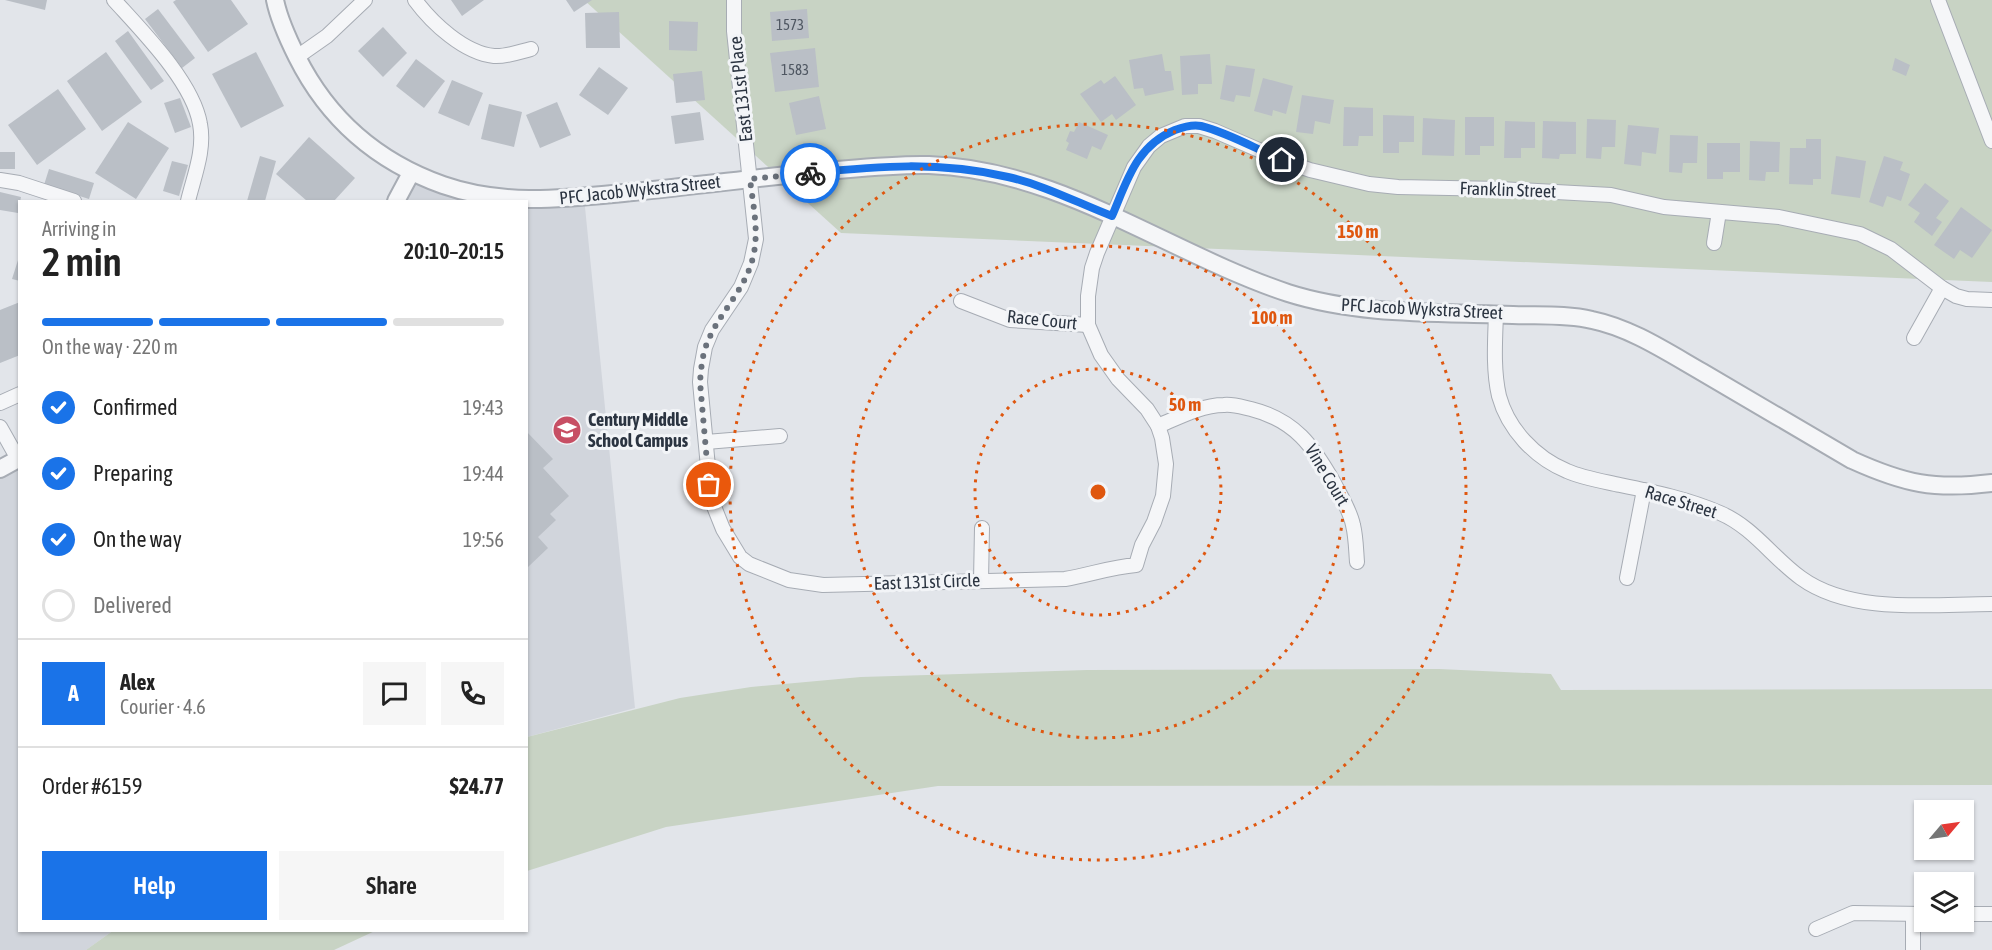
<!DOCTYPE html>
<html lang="en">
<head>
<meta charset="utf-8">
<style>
  :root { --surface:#fff; --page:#f6f6f6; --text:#222; --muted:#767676; --line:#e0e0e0; --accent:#1a73e8 }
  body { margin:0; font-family:"Asap Condensed",sans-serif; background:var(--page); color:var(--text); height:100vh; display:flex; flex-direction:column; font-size:22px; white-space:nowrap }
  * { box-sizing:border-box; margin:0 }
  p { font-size:20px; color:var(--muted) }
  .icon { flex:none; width:33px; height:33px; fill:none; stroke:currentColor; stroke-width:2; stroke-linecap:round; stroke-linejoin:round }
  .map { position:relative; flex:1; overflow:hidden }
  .side { position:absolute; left:18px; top:200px; width:510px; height:732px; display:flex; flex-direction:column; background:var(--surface); border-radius:0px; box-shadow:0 2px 4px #0004 }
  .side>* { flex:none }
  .needle { width:39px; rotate:61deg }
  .tools { position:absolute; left:1914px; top:800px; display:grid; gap:12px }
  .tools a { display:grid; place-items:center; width:60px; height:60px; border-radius:0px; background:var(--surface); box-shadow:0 2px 4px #0004; font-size:30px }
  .pin { position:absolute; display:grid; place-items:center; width:51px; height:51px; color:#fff; margin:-26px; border:3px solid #fff; border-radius:50%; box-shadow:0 2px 6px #0007 }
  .courier { position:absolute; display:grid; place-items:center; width:60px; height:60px; margin:-30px; border:4px solid #1a73e8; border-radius:50%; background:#fff; color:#222; box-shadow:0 2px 8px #0007 }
  .overview em { font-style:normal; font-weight:600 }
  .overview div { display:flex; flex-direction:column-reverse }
  .overview { display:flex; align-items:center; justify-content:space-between; height:102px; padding:0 24px }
  h1 { font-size:39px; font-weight:600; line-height:45px }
  .bar { display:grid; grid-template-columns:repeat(4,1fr); gap:9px 6px; align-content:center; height:72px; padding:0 24px }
  .bar i { height:8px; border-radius:4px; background:var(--line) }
  .bar .selected { background:var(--accent) }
  .bar p { grid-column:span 4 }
  .line { display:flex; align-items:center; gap:15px; padding:0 24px; border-top:2px solid var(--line) }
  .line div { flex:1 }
  .round { display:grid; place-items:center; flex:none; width:63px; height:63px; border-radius:0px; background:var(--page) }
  ol { padding:0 24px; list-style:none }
  li { display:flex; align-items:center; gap:18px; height:66px }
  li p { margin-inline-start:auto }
  li .icon { padding:6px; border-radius:50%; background:var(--accent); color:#fff; stroke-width:4 }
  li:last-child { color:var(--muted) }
  li i { width:33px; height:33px; border:3px solid var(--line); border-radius:50% }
  .button { display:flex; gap:12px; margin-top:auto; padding:12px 24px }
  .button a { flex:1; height:69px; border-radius:0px; background:var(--accent); color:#fff; font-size:24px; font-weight:600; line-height:69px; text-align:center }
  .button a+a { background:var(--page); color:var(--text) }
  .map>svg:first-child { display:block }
  .built { fill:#d1d5dc }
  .green { fill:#c8d3c4 }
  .building { fill:#babfc6 }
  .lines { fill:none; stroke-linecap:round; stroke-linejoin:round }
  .minor-casing { stroke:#a7acb4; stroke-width:16 }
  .tertiary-casing { stroke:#a7acb4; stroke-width:20 }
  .minor { stroke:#f5f6f8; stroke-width:14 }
  .tertiary { stroke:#f5f6f8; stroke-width:16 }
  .done { stroke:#6b727c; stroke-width:6; stroke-dasharray:0 10.8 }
  .route { stroke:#1a73e8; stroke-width:8 }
  .ring { fill:none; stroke:#df570f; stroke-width:3; stroke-dasharray:3 6 }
  .labels { text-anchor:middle; stroke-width:6; stroke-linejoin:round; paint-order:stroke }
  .number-label { font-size:15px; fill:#4f5762 }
  .street-label { font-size:18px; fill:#2b3441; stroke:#f2f4f7 }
  .poi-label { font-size:18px; font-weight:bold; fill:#2b3441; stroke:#f2f4f7; text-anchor:start }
  .centre { fill:#df570f; stroke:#f2f4f7; stroke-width:3 }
  .ring-label { font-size:18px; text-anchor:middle; font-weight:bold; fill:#df570f; stroke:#f2f4f7; stroke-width:6; stroke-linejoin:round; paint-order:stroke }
</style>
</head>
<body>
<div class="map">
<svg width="1992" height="950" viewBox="0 0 1992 950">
  <rect width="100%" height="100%" fill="#e2e5ea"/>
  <g class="built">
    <path d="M411,173L445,185L584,197L635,708L527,737L526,201H396Z"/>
    <path d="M19,459L20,930H114L86,950H0V469Z"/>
  </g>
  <g class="green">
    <path d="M584,0H1992V282L841,233Z"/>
    <path d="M1439,669L1551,674L1561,690L1992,689V785L938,786L666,827L527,871V737L680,698L751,687L861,677L1087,670Z"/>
    <path d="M114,930H377L334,950H86Z"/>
  </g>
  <g class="building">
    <path d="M5,0H47L45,10Z"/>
    <path d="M176,0H231L248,24L208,52L173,2Z"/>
    <path d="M451,0H484L462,16Z"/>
    <path d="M566,0H592L574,12Z"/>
    <path d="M158,9L195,58L182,68L145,19Z"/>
    <path d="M807,9L809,38L772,41L770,12Z"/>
    <path d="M619,12L620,48H586L585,13Z"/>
    <path d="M669,21L698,22L697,51L669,50Z"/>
    <path d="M383,27L407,53L383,77L358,51Z"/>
    <path d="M128,31L164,81L151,90L115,41Z"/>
    <path d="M815,48L819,87L775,92L770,53Z"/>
    <path d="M106,52L142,102L102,131L67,81Z"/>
    <path d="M256,52L284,106L241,128L212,74Z"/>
    <path d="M1162,54L1165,71H1171L1174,90L1145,96L1143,88L1134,89L1129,60Z"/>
    <path d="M1210,54L1212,84H1198V94L1182,95L1180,56Z"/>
    <path d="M1895,58L1910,65L1906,76L1892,70Z"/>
    <path d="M416,59L445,81L424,108L396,86Z"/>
    <path d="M1226,65L1255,69L1250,97L1236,95L1234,102L1220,99Z"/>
    <path d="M599,67L628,88L608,115L579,95Z"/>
    <path d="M702,71L705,100L676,103L673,74Z"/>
    <path d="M1115,76L1136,105L1116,120L1112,114L1101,122L1080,94L1101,80L1104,84Z"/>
    <path d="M1263,78L1293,86L1286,114L1273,110L1272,116L1254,111Z"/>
    <path d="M452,80L483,93L469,126L438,113Z"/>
    <path d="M58,89L86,129L37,165L8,125Z"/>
    <path d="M1302,95L1334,100L1330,124L1315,121L1313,134L1296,132Z"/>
    <path d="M819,96L826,129L796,135L789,103Z"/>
    <path d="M180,98L191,127L175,133L164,103Z"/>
    <path d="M557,102L571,135L540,148L526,115Z"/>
    <path d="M489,104L522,112L514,147L481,139Z"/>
    <path d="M1344,107L1373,108V136H1359L1358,146H1343Z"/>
    <path d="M700,112L704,140L675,144L671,116Z"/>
    <path d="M1383,115L1414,116V142H1399V153H1383Z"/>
    <path d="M1465,117H1494V146H1480V155H1465Z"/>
    <path d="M1423,118L1455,120L1454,156L1422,155Z"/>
    <path d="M1587,119L1616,120L1615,147H1602L1601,159L1586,158Z"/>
    <path d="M1505,121L1535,122V148H1521V158H1504Z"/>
    <path d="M1543,121L1576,122V154H1560L1559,159L1542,158Z"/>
    <path d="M128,122L169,148L136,199L95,173Z"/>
    <path d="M1079,122L1108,135L1101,150L1092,146L1087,159L1066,150L1069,143L1066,141L1070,131L1074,132Z"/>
    <path d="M1628,125L1659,128L1656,154L1642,152L1641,166L1624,164Z"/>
    <path d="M1670,135L1698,136L1697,163H1683L1682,173L1669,172Z"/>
    <path d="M309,137L355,178L334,201H307L276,174Z"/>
    <path d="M1806,139H1821V179H1813V185L1789,184L1790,148H1806Z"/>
    <path d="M1750,141L1780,142L1779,172H1766L1765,181L1749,180Z"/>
    <path d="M1707,143H1740V172H1723V179H1707Z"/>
    <rect x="0" y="152" width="15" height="17"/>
    <path d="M260,156L276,161L265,201H247Z"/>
    <path d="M1836,156L1866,161L1860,198L1831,194Z"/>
    <path d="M1884,156L1903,162L1900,170L1910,174L1901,201L1887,196L1883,207L1869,202Z"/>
    <path d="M172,161L188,165L179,196L163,191Z"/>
    <path d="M49,169L94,183L89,199L44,185Z"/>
    <path d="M1925,183L1949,201L1936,218L1942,222L1932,236L1914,222L1920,213L1908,205Z"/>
    <path d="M0,192L21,197L18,213L0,210Z"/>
    <path d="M1961,207L1992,230L1972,258L1960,250L1954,259L1934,245Z"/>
    <path d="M19,257H20V281L12,279Z"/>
    <path d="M20,302V355L0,363V310Z"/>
    <path d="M526,431L553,459L543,468L569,496L550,514L556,520L538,537L548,548L528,567L526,566Z"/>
  </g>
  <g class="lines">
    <g class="minor-casing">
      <g id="minor">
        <path d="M114,0C142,31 193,82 200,124C205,150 194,176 188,201"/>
        <path d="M415,0C432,23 464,53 494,56C506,57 519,52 531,49"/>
        <path d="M734,0V31L756,239L751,263L741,287L712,330L705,347L701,369L700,382L711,499L723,529L740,557L749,564L789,580L823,585L1065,579C1089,575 1111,567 1136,565L1142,545L1154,522L1163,496L1166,464L1162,438L1158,426L1147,409L1118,379L1101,355L1088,325V296L1092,268L1097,253L1134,167L1149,146L1161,136L1185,126H1199L1215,131L1282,160L1310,170L1369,184L1398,187L1500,189L1611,195L1664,207L1779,217L1860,234L1891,249L1942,288L1956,296L1967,299L1992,300"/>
        <path d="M1938,0L1992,141"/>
        <path d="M297,57L327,36L365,0"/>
        <path d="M0,180L19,183L74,201"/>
        <path d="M1714,243L1719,212"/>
        <path d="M961,301L1010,320L1088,325"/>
        <path d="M1496,314C1495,341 1493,370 1499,396C1508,429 1535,458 1567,471C1583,478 1602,481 1620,485C1654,492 1688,499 1720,513C1753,527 1773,558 1801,578C1852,615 1933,604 1992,604"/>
        <path d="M1914,338L1942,288"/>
        <path d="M0,403L20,394"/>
        <path d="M1158,426C1179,417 1202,405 1224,405C1233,404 1242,407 1251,409C1295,420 1313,446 1334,483C1341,497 1350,510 1353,525C1356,537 1356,550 1357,562"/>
        <path d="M0,427L18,459"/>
        <path d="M706,442L780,436"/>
        <path d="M1627,578L1644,490"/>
        <path d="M981,581L982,528"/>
        <path d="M1964,914H1992"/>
        <path d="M1816,929L1853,913L1924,914"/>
        <path d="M1913,950V914"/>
      </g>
    </g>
    <g class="tertiary-casing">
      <g id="tertiary">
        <path d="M275,0C279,20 288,39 297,57C328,119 378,162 443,185C506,207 569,198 633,192C694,186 755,178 815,172C853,169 891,164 929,165C1059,169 1168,253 1288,293C1360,316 1439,312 1513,315C1539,316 1566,314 1592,320C1631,328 1667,352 1702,372C1752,401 1802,431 1852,460C1905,484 1934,490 1992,483"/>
        <path d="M396,201L411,173"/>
        <path d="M0,469L20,458"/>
      </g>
    </g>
    <use href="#minor" class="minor"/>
    <use href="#tertiary" class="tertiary"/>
  </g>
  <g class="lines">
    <path class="done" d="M709,485L700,382C701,370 702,357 706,346C717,315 743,293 752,261C760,234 753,206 750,179L810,173"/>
    <path class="route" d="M810,173C879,166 939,161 1008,177C1044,185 1078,203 1112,216C1127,181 1136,146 1175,130C1183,127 1192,124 1201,126C1229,133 1256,149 1282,160"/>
  </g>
  <g class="ring">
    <circle cx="1098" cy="492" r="123"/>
    <circle cx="1098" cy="492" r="246"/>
    <circle cx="1098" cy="492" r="368"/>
  </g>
  <defs>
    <g id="school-disc" transform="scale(1.5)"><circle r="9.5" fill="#c74f64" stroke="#f2f4f7"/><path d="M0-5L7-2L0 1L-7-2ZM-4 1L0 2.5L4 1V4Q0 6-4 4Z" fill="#fff"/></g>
  </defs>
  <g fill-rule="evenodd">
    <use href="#school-disc" x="567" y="430"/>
  </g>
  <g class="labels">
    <g class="number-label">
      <text x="790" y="30">1573</text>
      <text x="795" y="75">1583</text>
    </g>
    <g class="street-label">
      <text transform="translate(741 89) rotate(-96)" y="6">East 131st Place</text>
      <text transform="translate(640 190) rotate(-6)" y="6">PFC Jacob Wykstra Street</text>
      <text transform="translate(1508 190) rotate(2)" y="6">Franklin Street</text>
      <text transform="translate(1422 309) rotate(3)" y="6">PFC Jacob Wykstra Street</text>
      <text transform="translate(1042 320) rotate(6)" y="6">Race Court</text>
      <text transform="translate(1327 475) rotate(59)" y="6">Vine Court</text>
      <text transform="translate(1681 502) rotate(17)" y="6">Race Street</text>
      <text transform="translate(927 582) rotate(-2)" y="6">East 131st Circle</text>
    </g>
    <g class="poi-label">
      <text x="588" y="426">Century Middle<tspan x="588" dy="21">School Campus</tspan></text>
    </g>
  </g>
  <circle cx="1098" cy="492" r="9" class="centre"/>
  <g class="ring-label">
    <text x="1358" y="238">150 m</text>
    <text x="1272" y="324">100 m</text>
    <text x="1185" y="411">50 m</text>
  </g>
</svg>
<div class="tools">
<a><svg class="needle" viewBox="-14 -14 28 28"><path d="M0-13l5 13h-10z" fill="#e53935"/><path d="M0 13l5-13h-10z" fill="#767676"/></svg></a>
<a><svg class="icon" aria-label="layers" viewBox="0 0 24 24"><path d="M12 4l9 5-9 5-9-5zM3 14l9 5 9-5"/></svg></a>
</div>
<div class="pin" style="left:709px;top:485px;background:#ea580c"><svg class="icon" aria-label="bag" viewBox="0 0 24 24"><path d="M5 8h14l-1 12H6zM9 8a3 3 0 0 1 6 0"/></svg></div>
<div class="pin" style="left:1282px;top:160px;background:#1f2937"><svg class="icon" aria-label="home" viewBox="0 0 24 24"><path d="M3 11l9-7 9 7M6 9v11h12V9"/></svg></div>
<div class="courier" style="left:810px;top:173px"><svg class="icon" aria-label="bike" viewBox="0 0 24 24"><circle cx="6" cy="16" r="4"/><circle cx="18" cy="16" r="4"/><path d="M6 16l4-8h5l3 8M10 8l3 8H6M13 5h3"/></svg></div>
<section class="side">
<div class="overview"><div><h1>2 min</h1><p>Arriving in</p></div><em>20:10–20:15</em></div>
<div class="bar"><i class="selected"></i><i class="selected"></i><i class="selected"></i><i></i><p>On the way · 220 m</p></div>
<ol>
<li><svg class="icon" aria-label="check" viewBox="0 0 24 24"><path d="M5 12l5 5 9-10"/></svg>Confirmed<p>19:43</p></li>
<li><svg class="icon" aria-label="check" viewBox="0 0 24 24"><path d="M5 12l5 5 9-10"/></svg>Preparing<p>19:44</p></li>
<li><svg class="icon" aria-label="check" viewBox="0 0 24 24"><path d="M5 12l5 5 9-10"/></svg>On the way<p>19:56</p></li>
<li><i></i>Delivered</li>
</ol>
<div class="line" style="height:108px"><b class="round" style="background:var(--accent);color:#fff">A</b><div><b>Alex</b><p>Courier · 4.6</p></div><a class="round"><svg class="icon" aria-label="chat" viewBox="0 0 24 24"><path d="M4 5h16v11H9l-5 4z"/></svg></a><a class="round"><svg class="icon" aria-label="phone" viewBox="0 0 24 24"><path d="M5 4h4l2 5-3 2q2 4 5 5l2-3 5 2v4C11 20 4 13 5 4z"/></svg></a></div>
<div class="line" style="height:78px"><div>Order #6159</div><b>$24.77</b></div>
<div class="button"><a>Help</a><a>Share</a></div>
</section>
</div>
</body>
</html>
